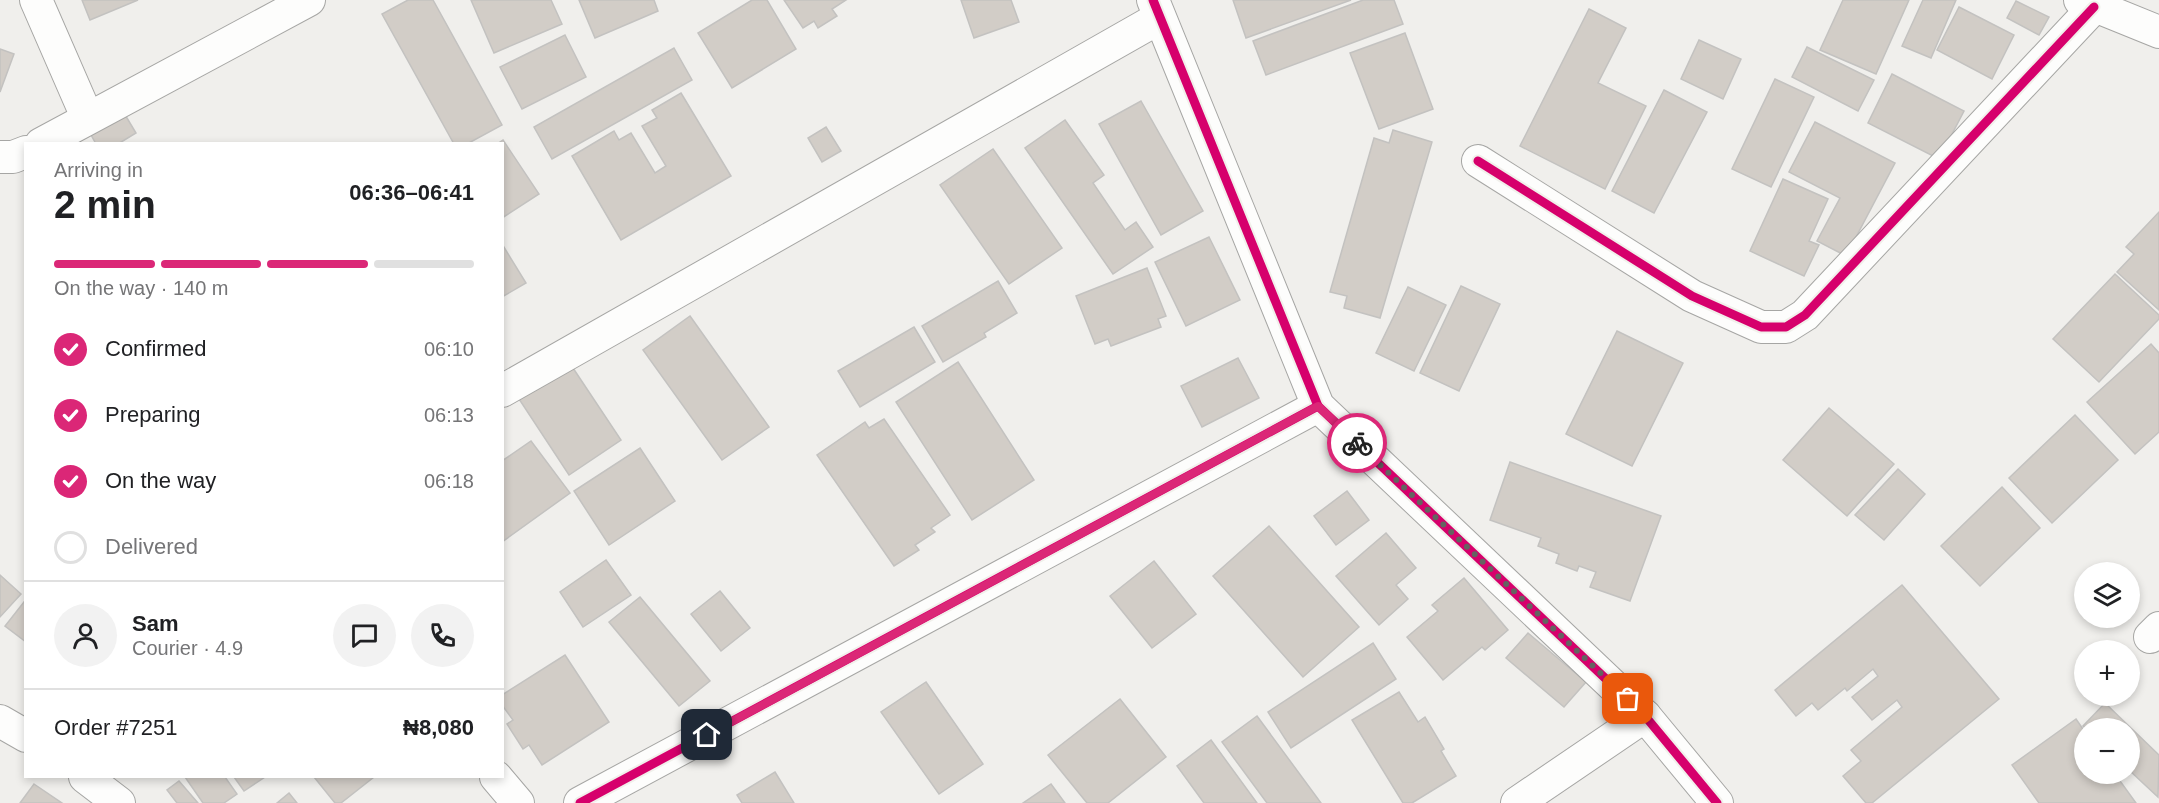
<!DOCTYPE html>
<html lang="en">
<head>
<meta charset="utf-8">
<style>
  :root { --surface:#fff; --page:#f2f2f2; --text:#202124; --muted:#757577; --line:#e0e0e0; --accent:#db2777 }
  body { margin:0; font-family:Helvetica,sans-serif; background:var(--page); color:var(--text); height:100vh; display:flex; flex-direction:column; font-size:22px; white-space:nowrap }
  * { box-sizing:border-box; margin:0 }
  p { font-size:20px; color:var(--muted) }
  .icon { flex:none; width:33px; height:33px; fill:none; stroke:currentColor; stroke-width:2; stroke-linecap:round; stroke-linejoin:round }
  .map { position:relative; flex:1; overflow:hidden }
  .side { position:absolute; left:24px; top:142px; width:480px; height:636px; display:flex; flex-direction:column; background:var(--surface); border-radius:0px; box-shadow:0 3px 9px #0003 }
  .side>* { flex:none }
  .fabs { position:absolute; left:2074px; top:562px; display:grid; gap:12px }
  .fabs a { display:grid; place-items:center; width:66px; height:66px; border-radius:50%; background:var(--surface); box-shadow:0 3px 9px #0003; font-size:30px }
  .pin { position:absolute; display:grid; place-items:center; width:51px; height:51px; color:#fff; margin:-26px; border-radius:12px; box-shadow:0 3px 9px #0006 }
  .courier { position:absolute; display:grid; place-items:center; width:60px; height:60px; margin:-30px; border:4px solid #db2777; border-radius:50%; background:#fff; color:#222; box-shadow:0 2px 8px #0007 }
  .overview em { font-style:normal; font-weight:600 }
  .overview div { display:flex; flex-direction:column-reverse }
  .overview { display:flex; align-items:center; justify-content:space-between; height:102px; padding:0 30px }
  h1 { font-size:39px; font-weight:600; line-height:45px }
  .bar { display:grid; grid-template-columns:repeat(4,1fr); gap:9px 6px; align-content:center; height:72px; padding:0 30px }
  .bar i { height:8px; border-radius:4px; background:var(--line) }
  .bar .current { background:var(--accent) }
  .bar p { grid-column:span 4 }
  .line { display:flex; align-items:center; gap:15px; padding:0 30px; border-top:2px solid var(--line) }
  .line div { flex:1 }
  .round { display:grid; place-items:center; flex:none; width:63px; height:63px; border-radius:32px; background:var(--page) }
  ol { padding:0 30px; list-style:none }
  li { display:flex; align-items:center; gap:18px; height:66px }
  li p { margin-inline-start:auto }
  li .icon { padding:6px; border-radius:50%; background:var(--accent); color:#fff; stroke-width:4 }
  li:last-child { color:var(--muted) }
  li i { width:33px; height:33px; border:3px solid var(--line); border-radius:50% }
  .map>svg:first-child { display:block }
  .building { fill:#d2cdc7; stroke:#c3c2c0; stroke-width:1.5 }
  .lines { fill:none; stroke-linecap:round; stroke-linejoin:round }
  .minor-casing { stroke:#a6a6a4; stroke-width:34 }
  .minor { stroke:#fdfdfc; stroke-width:32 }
  .cycleway-casing { stroke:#f1f0eb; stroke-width:13 }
  .cycleway { stroke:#d6006c; stroke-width:9 }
  .done { stroke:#646361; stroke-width:6; stroke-dasharray:0 10.8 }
  .route { stroke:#db2777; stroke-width:8 }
</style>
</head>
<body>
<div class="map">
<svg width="2159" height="803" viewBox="0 0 2159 803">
  <rect width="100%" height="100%" fill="#f0efec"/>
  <g class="building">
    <path d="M82,0H138L90,20Z"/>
    <path d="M408,0H433L502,125L467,144H454L382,14Z"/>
    <path d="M471,0H551L562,24L494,53Z"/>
    <path d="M579,0H654L658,11L595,38Z"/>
    <path d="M752,0H767L796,49L732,88L698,33Z"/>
    <path d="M784,0H846L832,9L837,16L818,28L814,21L803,28Z"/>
    <path d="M961,0H1011L1019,22L974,38Z"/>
    <path d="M1233,0H1351L1246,38Z"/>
    <path d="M1363,0H1394L1403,24L1266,75L1253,41Z"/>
    <path d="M1843,0H1909L1876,74L1820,50Z"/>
    <path d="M1923,0H1956L1931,58L1902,46Z"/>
    <path d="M2016,1L2049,17L2039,35L2007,18Z"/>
    <path d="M1959,7L2014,35L1992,79L1937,50Z"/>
    <path d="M1589,9L1626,28L1598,83L1646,106L1605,189L1520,146Z"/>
    <path d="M1405,33L1433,109L1379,129L1350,53Z"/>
    <path d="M565,35L586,77L522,109L500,67Z"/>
    <path d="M1699,40L1741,59L1723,99L1681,79Z"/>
    <path d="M1807,47L1874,80L1858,111L1792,77Z"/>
    <path d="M674,48L692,80L552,159L534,127Z"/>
    <path d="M0,49L14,54L0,92Z"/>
    <path d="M1892,74L1964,111L1939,159L1868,123Z"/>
    <path d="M1775,79L1814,97L1771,187L1732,169Z"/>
    <path d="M1664,90L1707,112L1654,213L1612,191Z"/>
    <path d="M681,93L731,176L621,240L572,156L614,131L619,140L631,133L655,173L666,166L642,126L657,118L652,110Z"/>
    <path d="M1141,101L1203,211L1161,235L1099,124Z"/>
    <path d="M124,113L136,133L118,144H96L90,133Z"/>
    <path d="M1065,120L1104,175L1093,183L1125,230L1136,222L1153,247L1113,274L1025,148Z"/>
    <path d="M1815,122L1895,163L1846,256L1817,241L1840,198L1789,172Z"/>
    <path d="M826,127L841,151L822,162L808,138Z"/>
    <path d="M1393,130L1432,142L1380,318L1344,308L1347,296L1330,292L1374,138L1389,143Z"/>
    <path d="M503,140L539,194L502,218V144H497Z"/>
    <path d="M993,149L1062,248L1009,284L940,185Z"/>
    <path d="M1783,179L1828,199L1809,241L1819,245L1804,276L1750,251Z"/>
    <path d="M2159,212V310L2117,272L2134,254L2126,247Z"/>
    <path d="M1209,237L1240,300L1186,326L1155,262Z"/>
    <path d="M502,244L526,283L502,297Z"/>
    <path d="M1147,268L1166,316L1158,319L1161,327L1111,346L1108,339L1095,344L1076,296Z"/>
    <path d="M2115,274L2159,315V319L2099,382L2053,339Z"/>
    <path d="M998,281L1017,313L984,333L986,337L943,362L922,326Z"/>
    <path d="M1461,286L1500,304L1459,391L1420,373Z"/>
    <path d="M1408,287L1446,305L1414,371L1376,353Z"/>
    <path d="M690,316L769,427L722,460L643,350Z"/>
    <path d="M914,327L935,362L860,407L838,371Z"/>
    <path d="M1617,331L1683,363L1632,466L1566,434Z"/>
    <path d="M2151,344L2159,353V432L2135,454L2087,402Z"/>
    <path d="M1238,358L1259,398L1202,427L1181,386Z"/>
    <path d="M958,362L1034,480L972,520L896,402Z"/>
    <path d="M571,365L621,440L569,475L519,399Z"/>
    <path d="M1829,408L1894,464L1847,516L1783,460Z"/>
    <path d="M2075,415L2118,460L2052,523L2009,478Z"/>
    <path d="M884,419L950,515L931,528L935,532L915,545L919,550L894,566L817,455L865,422L869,428Z"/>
    <path d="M531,441L570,493L502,542V461Z"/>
    <path d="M640,448L675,501L609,545L574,491Z"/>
    <path d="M1510,462L1661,516L1630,601L1590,587L1596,572L1579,566L1577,571L1556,563L1559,554L1538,546L1541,538L1490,520Z"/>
    <path d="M1898,469L1925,494L1884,540L1855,515Z"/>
    <path d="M2002,487L2040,528L1980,586L1941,546Z"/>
    <path d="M1347,491L1369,520L1336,545L1314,516Z"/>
    <path d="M1269,526L1359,627L1303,677L1213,576Z"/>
    <path d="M1386,533L1416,568L1396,585L1408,599L1379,625L1336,576Z"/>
    <path d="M606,560L631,595L583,627L560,592Z"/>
    <path d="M1154,561L1196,614L1152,648L1110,596Z"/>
    <path d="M0,575L21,594L0,617Z"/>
    <path d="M1464,578L1508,630L1485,650L1482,647L1443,680L1407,637L1438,611L1432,605Z"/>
    <path d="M1902,585L1999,699L1872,803H1866L1843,776L1861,761L1851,750L1902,707L1897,700L1872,720L1852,697L1878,676L1873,669L1847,691L1845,688L1818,710L1812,703L1796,716L1775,690Z"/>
    <path d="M720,591L750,628L721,651L691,614Z"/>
    <path d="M640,597L710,681L679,706L609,622Z"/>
    <path d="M24,602L26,603V642L5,626Z"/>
    <path d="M1528,633L1586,682L1564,707L1506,658Z"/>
    <path d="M1373,643L1396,679L1291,748L1268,712Z"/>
    <path d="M565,655L609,722L542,765L529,745L523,749L507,724L513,720L502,705V695Z"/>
    <path d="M926,682L983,764L939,794L881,712Z"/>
    <path d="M1399,692L1418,722L1425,717L1444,749L1441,751L1456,776L1412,803H1403L1352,720Z"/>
    <path d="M1120,699L1166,757L1108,803H1087L1048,755Z"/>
    <path d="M2105,703L2159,755L2158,797L2130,771V729H2086L2083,726Z"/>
    <path d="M1257,716L1321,803H1267L1222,742Z"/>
    <path d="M2076,719L2085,732V774H2115L2136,803H2039L2012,765Z"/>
    <path d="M1211,740L1257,803H1204L1177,766Z"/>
    <path d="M775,772L794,803H742L737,795Z"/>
    <path d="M185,777H225L237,794L224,803H203Z"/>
    <path d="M234,777H265L244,791Z"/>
    <path d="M314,777H374L341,803H335Z"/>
    <path d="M179,781L198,803H177L167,790Z"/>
    <path d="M34,784L62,803H20Z"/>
    <path d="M1051,784L1065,803H1023Z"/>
    <path d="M289,793L297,803H277Z"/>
  </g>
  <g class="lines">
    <g class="minor-casing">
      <g id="minor">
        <path d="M36,0L87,117"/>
        <path d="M1153,0L1318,406L1645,716L1717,803"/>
        <path d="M2080,0L2159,32"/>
        <path d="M41,144L309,0"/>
        <path d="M0,157H13L26,152"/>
        <path d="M1478,161L1692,296L1761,327H1786L1805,315L2094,7"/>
        <path d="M502,391L1159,18"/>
        <path d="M2150,637L2159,628"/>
        <path d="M0,721L26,736"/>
        <path d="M85,777L119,803"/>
        <path d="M496,777L518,803"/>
        <path d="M580,803L1318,406"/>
        <path d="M1517,803L1645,716"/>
      </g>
    </g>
    <use href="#minor" class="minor"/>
    <g class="cycleway-casing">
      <g id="cycleway">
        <path d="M1153,0L1318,406L1645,716L1717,803"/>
        <path d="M1478,161L1692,296L1761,327H1786L1805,315L2094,7"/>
        <path d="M580,803L1318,406"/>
      </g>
    </g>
    <use href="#cycleway" class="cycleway"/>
  </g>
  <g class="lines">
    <path class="done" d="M1357,443L1628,699"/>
    <path class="route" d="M707,735L1318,406L1357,443"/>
  </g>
</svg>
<div class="fabs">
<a><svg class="icon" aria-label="layers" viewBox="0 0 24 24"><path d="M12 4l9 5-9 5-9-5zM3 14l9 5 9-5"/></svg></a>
<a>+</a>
<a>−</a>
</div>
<div class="pin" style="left:1628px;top:699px;background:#ea580c"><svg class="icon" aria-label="bag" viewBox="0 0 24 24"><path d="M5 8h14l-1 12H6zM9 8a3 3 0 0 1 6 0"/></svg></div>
<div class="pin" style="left:707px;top:735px;background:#1f2937"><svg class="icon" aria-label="home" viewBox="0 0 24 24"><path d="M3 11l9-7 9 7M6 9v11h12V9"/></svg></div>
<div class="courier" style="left:1357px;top:443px"><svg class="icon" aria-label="bike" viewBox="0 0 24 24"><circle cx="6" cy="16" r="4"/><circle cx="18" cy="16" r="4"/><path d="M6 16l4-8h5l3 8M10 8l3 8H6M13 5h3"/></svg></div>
<section class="side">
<div class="overview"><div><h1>2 min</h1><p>Arriving in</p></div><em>06:36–06:41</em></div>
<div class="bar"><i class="current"></i><i class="current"></i><i class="current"></i><i></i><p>On the way · 140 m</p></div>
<ol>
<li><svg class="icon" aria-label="check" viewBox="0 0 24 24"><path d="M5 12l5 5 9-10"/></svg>Confirmed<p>06:10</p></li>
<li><svg class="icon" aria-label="check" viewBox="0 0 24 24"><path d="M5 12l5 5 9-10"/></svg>Preparing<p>06:13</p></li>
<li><svg class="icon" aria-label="check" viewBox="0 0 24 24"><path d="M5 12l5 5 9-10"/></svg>On the way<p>06:18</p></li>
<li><i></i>Delivered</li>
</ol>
<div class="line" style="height:108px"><a class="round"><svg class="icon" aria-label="person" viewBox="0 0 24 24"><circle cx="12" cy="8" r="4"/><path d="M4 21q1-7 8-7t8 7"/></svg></a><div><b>Sam</b><p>Courier · 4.9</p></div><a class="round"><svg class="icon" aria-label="chat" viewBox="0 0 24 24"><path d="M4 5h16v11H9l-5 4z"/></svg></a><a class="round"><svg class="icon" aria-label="phone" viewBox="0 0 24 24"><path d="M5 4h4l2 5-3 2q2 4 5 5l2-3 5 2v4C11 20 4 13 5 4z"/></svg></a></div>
<div class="line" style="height:78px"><div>Order #7251</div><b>₦8,080</b></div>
</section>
</div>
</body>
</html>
